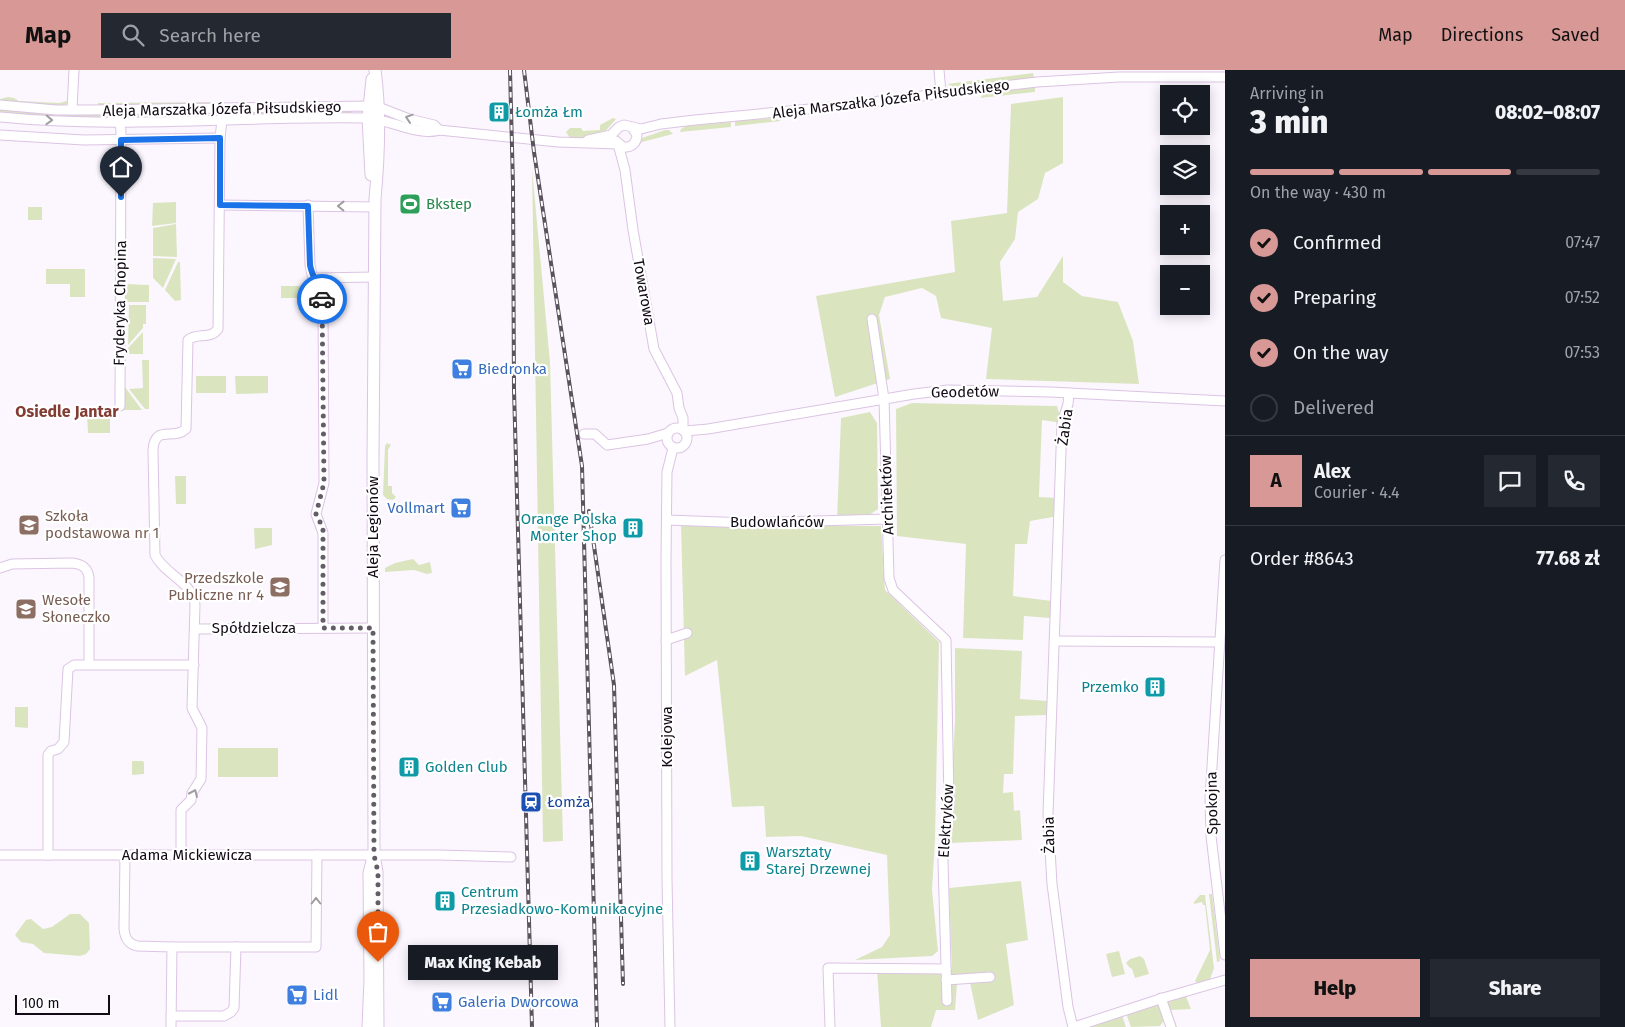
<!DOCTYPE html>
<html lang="en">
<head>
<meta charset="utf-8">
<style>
  :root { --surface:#171b24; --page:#242831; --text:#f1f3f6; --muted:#9ea1a6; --line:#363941; --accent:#d89996 }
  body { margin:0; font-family:"Fira Sans",sans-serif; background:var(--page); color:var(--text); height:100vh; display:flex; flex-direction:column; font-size:19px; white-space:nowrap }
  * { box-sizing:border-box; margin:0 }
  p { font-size:16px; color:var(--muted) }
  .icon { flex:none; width:28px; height:28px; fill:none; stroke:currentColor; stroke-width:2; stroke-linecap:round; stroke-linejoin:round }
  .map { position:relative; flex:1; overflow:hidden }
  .side { display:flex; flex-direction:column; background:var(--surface); width:400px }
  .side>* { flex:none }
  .fabs { position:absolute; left:1160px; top:15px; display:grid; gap:10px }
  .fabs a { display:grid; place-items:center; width:50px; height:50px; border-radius:0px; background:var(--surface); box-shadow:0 2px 12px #0003; font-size:25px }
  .scale { position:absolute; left:15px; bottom:12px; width:95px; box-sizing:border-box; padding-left:5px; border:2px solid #120a15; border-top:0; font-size:14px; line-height:18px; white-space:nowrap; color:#120a15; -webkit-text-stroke:4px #fff; paint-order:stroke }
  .pin { position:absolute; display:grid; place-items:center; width:42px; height:42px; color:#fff; margin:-51px -21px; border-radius:50% 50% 50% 0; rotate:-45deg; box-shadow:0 0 5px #0007 }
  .pin .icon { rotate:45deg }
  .courier { position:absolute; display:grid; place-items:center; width:50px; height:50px; margin:-25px; border:4px solid #1a73e8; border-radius:50%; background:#fff; color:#222; box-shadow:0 1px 6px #0007 }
  .bubble { position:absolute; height:35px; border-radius:0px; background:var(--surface); box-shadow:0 2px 12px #0003; font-size:16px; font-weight:800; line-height:35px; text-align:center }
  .head em { font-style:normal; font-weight:800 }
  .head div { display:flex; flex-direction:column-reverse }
  .head { display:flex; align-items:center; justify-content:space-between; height:85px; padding:0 25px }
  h1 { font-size:32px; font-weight:800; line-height:38px }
  .bar { display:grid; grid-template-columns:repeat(4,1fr); gap:8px 5px; align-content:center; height:60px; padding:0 25px }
  .bar i { height:6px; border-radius:4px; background:var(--line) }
  .bar .current { background:var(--accent) }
  .bar p { grid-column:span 4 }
  .line { display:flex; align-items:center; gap:12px; padding:0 25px; border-top:1px solid var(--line) }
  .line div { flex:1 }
  .round { display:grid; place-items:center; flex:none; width:52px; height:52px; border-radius:0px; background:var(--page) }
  ol { padding:0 25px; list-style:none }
  li { display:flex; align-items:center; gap:15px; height:55px }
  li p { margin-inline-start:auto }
  li .icon { padding:5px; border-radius:50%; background:var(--accent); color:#111; stroke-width:4 }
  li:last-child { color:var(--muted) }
  li i { width:28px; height:28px; border:2px solid var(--line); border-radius:50% }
  .button { display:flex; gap:10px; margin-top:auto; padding:10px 25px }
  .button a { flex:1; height:58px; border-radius:0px; background:var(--accent); color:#111; font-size:20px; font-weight:800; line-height:58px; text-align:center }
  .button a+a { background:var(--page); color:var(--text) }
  header { display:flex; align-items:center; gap:30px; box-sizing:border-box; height:70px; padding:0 25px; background:var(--accent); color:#111 }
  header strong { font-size:24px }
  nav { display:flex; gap:28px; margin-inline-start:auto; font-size:18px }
  .search { width:350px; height:45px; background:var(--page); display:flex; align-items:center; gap:12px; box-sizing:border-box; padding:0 18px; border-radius:0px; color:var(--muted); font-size:19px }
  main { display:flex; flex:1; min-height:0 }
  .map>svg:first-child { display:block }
  .green { fill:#dae5c0 }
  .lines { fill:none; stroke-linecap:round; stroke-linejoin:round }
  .minor-casing { stroke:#dbc4e3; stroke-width:11 }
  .major-casing { stroke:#dbc4e3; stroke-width:13 }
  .minor { stroke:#fff; stroke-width:9 }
  .major { stroke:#fff; stroke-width:11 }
  .rail-casing { stroke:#5a535c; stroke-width:4 }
  .rail { stroke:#fff; stroke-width:2; stroke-dasharray:5.5; stroke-linecap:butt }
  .oneway { stroke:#a09da1 }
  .done { stroke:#645d67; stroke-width:5; stroke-dasharray:0 9 }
  .route { stroke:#1a73e8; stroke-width:6 }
  .labels { text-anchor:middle; stroke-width:4.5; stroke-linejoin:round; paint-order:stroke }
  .street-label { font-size:15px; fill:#120a15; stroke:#fff }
  .culture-label { font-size:15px; fill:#0d838f; stroke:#fff; text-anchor:start }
  .leisure-label { font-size:15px; fill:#27864d; stroke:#fff; text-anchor:start }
  .shop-label { font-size:15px; fill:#366cbe; stroke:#fff; text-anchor:start }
  .education-label { font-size:15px; fill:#785e54; stroke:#fff; text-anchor:start }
  .transit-label { font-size:15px; fill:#164399; stroke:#fff; text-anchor:start }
  .neighbourhood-label { font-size:16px; font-weight:bold; fill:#833c33; stroke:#fff }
</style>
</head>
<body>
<header>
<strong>Map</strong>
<div class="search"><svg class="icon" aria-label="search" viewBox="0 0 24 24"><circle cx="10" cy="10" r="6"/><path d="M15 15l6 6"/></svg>Search here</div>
<nav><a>Map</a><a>Directions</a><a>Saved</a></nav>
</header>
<main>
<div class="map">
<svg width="1225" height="957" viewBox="0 0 1225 957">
  <rect width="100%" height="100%" fill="#fcf7fe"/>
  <g class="green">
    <path d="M1033,3L1034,8L955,17L947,14Z"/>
    <path d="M1035,17V22L980,28L985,23Z"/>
    <path d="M8,27L14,28L19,31L60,33L66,31L68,33L62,36L0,31V29Z"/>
    <path d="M1063,27V93L1045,103L1038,129L1018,142L1015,169L1000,192L1003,231L1037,227L1063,186V212L1082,226L1118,232L1133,271L1139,314L986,309L992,258L941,248L936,226L922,218L885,227L879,245L890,309L835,327L816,226L955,202L951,151L1007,143L1011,34Z"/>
    <path d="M215,32L210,35L98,37V33Z"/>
    <path d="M0,38L113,44L116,47H59L0,43Z"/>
    <path d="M351,39V44L243,46V42Z"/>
    <path d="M210,42L213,46L125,48L122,44Z"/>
    <path d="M613,48L616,49L603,64L579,69L570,68L566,62L570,58H581L583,61L600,60V55Z"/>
    <path d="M774,48L781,51L735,56V51Z"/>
    <path d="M731,52V57L680,62L681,59L686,56Z"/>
    <path d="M665,60H669L673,64L642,72L630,82L642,68Z"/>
    <path d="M532,99L550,292L563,771L543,772Z"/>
    <path d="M176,132V153L152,156L153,133Z"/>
    <rect x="28" y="137" width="14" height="13"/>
    <path d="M176,154L177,187L153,186V158Z"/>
    <path d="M153,188L176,189L163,218L153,208Z"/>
    <path d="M178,192H180L181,230L175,231L165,220Z"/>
    <path d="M46,199H85V227H70V214H46Z"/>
    <path d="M126,214L149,215V232H126Z"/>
    <rect x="281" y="216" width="21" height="12"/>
    <path d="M129,235H146V254H143V258L128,275Z"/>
    <path d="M143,262V284H128V278Z"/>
    <path d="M142,290H149V339H145L129,319L143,318Z"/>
    <rect x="196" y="306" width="30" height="17"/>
    <path d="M235,306H268V323L236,324Z"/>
    <path d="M123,316L125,317L142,340H123Z"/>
    <path d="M912,333L1057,336L1062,353L1042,350L1039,427L1058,428L1053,447L1030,451L1027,474H1015L1013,526L1052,531L1051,548L1024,546L1023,570L963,568L966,474L897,466L896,339Z"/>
    <path d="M870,342L877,353L878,439L862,450L837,451L841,348Z"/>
    <path d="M87,345H110V363H88Z"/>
    <path d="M387,373L391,375L388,380V416H392V423L396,427L393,430L387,429L383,425L385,376Z"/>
    <path d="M175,406H186V434H176Z"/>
    <path d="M681,455L881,456L885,520L939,572L935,770L932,820L938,881L932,886L855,890L882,877L890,865L887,785L801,766L766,767L764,736L732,737L717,590L685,606Z"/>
    <path d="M254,458H272V475L255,479Z"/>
    <path d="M413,489L419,495L430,492L432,503L427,504L414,500L385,502V498L395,493Z"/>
    <path d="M955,578L1022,581L1020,629L1048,631L1047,645L1015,646L1013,704H1004L1003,723L1013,722L1014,741L1020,740L1022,770L949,773L955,650Z"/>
    <path d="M15,637H28V658L15,657Z"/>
    <rect x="218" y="678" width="60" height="29"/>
    <path d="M132,691H143L144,693V704L132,705Z"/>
    <path d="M1021,811L1028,870L1006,874L1014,935L978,950L970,913L957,914L955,940H936L931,957H881L877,900L952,899L949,818Z"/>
    <path d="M1209,824H1212L1220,891L1217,892Z"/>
    <path d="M1200,825H1205L1214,898L1210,909L1197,913L1195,911L1210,880L1205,835H1203L1202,832L1194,834V832Z"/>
    <path d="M70,844H80L89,853L90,879L86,884L80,886L44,883L33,874L21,872L15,865L26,850L31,849L43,859L52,857Z"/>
    <path d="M1119,881L1125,904L1112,907L1106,884Z"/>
    <path d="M1140,886L1144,889L1149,904L1135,908L1132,899L1129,897L1126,893L1130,889Z"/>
    <path d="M1185,924L1191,939L1171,940L1177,957H1174L1166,935L1169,930Z"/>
    <path d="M1156,934L1160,937L1165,949L1160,956L1131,957L1127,946L1128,943Z"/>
    <path d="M1122,945L1126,957H1084Z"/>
  </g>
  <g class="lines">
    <g class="minor-casing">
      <g id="minor">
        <path d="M939,0L941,23"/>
        <path d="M0,35L56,40H90L369,36L378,37L409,49L434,55L439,60"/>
        <path d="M72,40L74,0"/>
        <path d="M119,46L121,61L120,336"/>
        <path d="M0,47C121,59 243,46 365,48C387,48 419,67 439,60L558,72L618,74"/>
        <path d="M0,65L84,70L220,68"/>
        <path d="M616,71L623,77C631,78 637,73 637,65L632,57"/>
        <path d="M586,72L588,70L611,65L619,57L624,55L641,59L661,54L695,50L831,37L1037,12L1119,7H1225"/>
        <path d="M618,74L625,100L633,160L654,279L677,323L679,338L683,348V360"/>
        <path d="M221,135L375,137"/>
        <path d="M308,135L310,195L312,205L319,214L323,235L324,413L316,444L323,463V558"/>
        <path d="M315,208L374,207"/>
        <path d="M872,249L884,329L889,508L893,520L946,570L949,732C949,752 945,771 943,791L947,931"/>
        <path d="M1069,323L1068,334L1062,353L1048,744L1052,814L1068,937L1073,957"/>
        <circle cx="677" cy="368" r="10"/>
        <path d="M685,361L708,359L914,324L948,320L1050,322L1225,331"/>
        <path d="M584,364H595L607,375L648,369L668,363"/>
        <path d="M667,450L748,453L887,449"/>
        <path d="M1225,490L1210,728L1211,766L1225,885"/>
        <path d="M0,498L12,494L72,493C82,494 88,498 89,508V594"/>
        <path d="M195,559L373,558"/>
        <path d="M666,570L687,563"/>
        <path d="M1055,571L1219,572"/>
        <path d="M0,785H440L511,787"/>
        <path d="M48,785V685L51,681L58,679L64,672L68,599L74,595H194"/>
        <path d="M125,785L124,859C125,868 128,874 137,876L172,877L171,957"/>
        <path d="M181,785V740L191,730L192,723L201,709L202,658L192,638L195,535C193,512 164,504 155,485L153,380C155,354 173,371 186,359L188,270C197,262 210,270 218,259L220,68L222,50"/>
        <path d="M172,877H316L317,785"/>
        <path d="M946,910L990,907"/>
        <path d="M1161,928L1171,957"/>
        <path d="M171,946H224L231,942L234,938L236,877"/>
        <path d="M670,957L667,809L666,489L667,402L673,378"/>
        <path d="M830,957L828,898L946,899"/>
        <path d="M1074,957L1163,928L1225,910"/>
      </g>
    </g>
    <g class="major-casing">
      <g id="major">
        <path d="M375,0C381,42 379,86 375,129L373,390L374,785L377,802L378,957"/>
        <path d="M371,105L368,48L372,9"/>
        <path d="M368,957L370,910L369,803L373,787"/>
      </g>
    </g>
    <use href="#minor" class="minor"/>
    <use href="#major" class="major"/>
    <g class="rail-casing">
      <g id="rail">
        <path d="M510,0L513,115L514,320L532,957"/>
        <path d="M524,0L534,82L582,396L597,957"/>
        <path d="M589,441L614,615L623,914"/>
      </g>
    </g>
    <use href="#rail" class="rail"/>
  </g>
  <defs><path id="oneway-chevron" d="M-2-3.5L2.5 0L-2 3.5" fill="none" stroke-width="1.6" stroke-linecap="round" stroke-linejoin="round" transform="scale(1.25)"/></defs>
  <g class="oneway">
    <use href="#oneway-chevron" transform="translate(409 48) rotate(-162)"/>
    <use href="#oneway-chevron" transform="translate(49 50) rotate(2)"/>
    <use href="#oneway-chevron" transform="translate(341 136) rotate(-179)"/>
    <use href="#oneway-chevron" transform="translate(194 723) rotate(-66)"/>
    <use href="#oneway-chevron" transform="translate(316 831) rotate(-90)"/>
  </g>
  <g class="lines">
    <path class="done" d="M322,229L324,413L316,444L323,458V558H373L374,785L378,802V892"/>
    <path class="route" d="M121,127V70L220,68V135L308,136L310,195C312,207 320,216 322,229"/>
  </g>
  <defs>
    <g id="building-square" transform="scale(1.125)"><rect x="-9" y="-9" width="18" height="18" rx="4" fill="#0f9aa8" stroke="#fff"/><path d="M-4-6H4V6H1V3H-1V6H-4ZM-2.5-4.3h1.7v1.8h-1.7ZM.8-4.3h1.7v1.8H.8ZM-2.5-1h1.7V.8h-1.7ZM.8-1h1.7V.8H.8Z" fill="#fff"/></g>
    <g id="stadium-square" transform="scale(1.125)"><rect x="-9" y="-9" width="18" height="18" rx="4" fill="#2e9e5b" stroke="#fff"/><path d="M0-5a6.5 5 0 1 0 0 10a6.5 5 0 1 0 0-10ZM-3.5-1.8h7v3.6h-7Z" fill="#fff"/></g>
    <g id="supermarket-square" transform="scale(1.125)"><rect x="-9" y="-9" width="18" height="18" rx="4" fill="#3f7fe0" stroke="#fff"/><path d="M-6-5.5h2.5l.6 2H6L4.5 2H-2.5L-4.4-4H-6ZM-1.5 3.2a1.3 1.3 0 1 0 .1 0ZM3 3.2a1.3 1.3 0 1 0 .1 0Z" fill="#fff"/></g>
    <g id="school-square" transform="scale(1.125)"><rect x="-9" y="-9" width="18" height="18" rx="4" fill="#8d6e63" stroke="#fff"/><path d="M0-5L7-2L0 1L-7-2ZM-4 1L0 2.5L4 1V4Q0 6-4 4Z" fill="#fff"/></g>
    <g id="station-square" transform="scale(1.125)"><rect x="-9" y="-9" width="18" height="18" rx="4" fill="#1a4fb4" stroke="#fff"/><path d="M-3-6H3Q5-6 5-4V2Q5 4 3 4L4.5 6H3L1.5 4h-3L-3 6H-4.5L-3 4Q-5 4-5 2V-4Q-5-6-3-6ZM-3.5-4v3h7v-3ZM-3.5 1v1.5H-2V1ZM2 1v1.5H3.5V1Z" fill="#fff"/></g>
  </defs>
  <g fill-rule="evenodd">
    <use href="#building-square" x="499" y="42"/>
    <use href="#stadium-square" x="410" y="134"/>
    <use href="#supermarket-square" x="462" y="299"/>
    <use href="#supermarket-square" x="461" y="438"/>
    <use href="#school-square" x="29" y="455"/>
    <use href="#building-square" x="633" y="458"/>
    <use href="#school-square" x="280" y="517"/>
    <use href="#school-square" x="26" y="539"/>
    <use href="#building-square" x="1155" y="617"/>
    <use href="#building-square" x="409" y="697"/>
    <use href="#station-square" x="531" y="732"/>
    <use href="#building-square" x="750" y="791"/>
    <use href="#building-square" x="445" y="831"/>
    <use href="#supermarket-square" x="297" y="925"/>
    <use href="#supermarket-square" x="442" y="932"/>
  </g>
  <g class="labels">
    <g class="street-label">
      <text transform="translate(891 29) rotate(-7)" y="5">Aleja Marszałka Józefa Piłsudskiego</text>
      <text transform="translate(222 39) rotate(-1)" y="5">Aleja Marszałka Józefa Piłsudskiego</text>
      <text transform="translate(644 222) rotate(80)" y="5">Towarowa</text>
      <text transform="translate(120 233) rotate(-89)" y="5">Fryderyka Chopina</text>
      <text transform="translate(965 322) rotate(-1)" y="5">Geodetów</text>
      <text transform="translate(1065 357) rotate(-82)" y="5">Żabia</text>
      <text transform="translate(887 425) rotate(-92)" y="5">Architektów</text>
      <text x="777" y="457">Budowlańców</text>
      <text transform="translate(373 457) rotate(-90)" y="5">Aleja Legionów</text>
      <text x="254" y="563">Spółdzielcza</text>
      <text transform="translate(667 667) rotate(-90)" y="5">Kolejowa</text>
      <text transform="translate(1212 733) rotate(-91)" y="5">Spokojna</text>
      <text transform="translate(946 751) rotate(-86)" y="5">Elektryków</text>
      <text transform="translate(1049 765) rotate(-91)" y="5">Żabia</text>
      <text x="187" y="790">Adama Mickiewicza</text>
    </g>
    <g class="culture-label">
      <text x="515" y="47">Łomża Łm</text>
      <text x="617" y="454" text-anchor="end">Orange Polska<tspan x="617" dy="17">Monter Shop</tspan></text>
      <text x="1139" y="622" text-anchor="end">Przemko</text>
      <text x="425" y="702">Golden Club</text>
      <text x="766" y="787">Warsztaty<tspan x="766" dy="17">Starej Drzewnej</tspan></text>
      <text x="461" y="827">Centrum<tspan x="461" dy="17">Przesiadkowo-Komunikacyjne</tspan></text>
    </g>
    <g class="leisure-label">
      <text x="426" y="139">Bkstep</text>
    </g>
    <g class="shop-label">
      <text x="478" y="304">Biedronka</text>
      <text x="445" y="443" text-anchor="end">Vollmart</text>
      <text x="313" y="930">Lidl</text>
      <text x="458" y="937">Galeria Dworcowa</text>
    </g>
    <g class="education-label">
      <text x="45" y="451">Szkoła<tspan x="45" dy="17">podstawowa nr 1</tspan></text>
      <text x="264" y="513" text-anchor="end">Przedszkole<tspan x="264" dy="17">Publiczne nr 4</tspan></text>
      <text x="42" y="535">Wesołe<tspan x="42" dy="17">Słoneczko</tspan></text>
    </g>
    <g class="transit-label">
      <text x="547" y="737">Łomża</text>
    </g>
    <g class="neighbourhood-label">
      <text x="67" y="347">Osiedle Jantar</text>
    </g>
  </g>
</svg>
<div class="fabs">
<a><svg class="icon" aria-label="locate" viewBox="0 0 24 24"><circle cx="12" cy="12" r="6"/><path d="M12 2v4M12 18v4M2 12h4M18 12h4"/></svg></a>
<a><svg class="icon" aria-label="layers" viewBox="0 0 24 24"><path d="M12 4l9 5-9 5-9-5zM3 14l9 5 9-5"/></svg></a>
<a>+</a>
<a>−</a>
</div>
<div class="scale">100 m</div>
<div class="pin" style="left:378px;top:892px;background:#ea580c"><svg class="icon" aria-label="bag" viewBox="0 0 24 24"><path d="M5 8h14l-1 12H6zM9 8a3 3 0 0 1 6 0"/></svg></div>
<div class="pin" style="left:121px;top:127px;background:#1f2937"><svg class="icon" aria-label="home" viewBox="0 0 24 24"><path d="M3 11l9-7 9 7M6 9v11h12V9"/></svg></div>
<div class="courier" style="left:322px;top:229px"><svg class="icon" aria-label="car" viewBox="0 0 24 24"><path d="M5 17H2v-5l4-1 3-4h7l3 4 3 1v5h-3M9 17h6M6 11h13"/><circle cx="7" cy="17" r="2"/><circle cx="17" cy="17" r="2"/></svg></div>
<div class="bubble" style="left:408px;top:875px;width:150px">Max King Kebab</div>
</div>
<section class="side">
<div class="head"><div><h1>3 min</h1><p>Arriving in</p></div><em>08:02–08:07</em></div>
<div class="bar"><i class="current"></i><i class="current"></i><i class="current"></i><i></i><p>On the way · 430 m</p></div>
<ol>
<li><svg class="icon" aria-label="check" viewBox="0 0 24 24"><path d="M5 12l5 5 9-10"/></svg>Confirmed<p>07:47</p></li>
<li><svg class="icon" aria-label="check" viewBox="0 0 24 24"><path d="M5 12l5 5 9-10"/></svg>Preparing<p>07:52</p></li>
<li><svg class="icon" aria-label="check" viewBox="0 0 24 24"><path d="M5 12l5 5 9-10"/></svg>On the way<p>07:53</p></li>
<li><i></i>Delivered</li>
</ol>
<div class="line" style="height:90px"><b class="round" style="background:var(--accent);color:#111">A</b><div><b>Alex</b><p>Courier · 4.4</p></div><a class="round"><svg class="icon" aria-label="chat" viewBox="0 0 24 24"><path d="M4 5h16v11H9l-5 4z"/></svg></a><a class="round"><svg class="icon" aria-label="phone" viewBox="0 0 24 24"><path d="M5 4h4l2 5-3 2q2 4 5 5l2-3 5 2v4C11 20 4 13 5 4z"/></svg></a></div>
<div class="line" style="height:65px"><div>Order #8643</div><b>77.68 zł</b></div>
<div class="button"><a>Help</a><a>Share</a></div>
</section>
</main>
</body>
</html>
